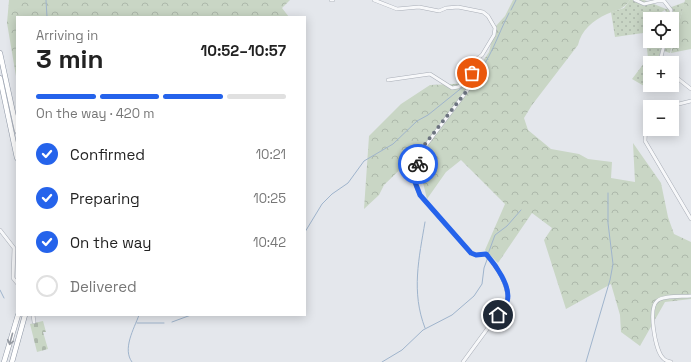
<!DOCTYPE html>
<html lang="en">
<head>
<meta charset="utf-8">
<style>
  :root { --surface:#fff; --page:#f2f2f2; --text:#222; --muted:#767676; --line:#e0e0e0; --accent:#2563eb }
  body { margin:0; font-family:"Space Grotesk",sans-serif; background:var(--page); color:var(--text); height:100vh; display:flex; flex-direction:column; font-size:15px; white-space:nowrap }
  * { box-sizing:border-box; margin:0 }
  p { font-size:13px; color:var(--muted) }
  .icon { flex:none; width:22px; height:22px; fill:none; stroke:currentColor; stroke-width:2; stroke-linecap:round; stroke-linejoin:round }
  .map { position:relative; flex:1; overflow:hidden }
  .panel { position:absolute; left:16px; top:16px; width:290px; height:300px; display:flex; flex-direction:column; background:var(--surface); border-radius:0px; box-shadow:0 2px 10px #0003 }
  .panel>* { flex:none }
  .buttons { position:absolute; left:643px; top:12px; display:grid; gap:8px }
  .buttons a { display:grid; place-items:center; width:36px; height:36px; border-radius:0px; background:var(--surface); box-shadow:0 2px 10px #0003; font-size:20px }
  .pin { position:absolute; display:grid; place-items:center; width:34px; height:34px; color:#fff; margin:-17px; border:2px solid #fff; border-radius:50%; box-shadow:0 1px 4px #0007 }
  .courier { position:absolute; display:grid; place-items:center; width:40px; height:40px; margin:-20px; border:3px solid #2563eb; border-radius:50%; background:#fff; color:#222; box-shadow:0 1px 5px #0007 }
  .headline em { font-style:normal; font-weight:700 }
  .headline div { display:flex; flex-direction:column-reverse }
  .headline { display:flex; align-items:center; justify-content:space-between; height:68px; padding:0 20px }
  h1 { font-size:26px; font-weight:700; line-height:30px }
  .bar { display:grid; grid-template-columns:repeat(4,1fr); gap:6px 4px; align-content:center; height:48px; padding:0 20px }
  .bar i { height:5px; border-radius:3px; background:var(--line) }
  .bar .selected { background:var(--accent) }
  .bar p { grid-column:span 4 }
  ol { padding:0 20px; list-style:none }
  li { display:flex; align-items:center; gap:12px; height:44px }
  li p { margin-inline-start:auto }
  li .icon { padding:4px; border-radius:50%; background:var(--accent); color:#fff; stroke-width:4 }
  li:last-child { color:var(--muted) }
  li i { width:22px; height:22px; border:2px solid var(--line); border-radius:50% }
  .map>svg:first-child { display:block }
  .grass { fill:url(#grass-dots) }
  .forest { fill:url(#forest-crowns) }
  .cemetery { fill:url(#cemetery-stones) }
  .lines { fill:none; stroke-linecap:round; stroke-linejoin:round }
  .stream { stroke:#9fb4cc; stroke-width:1 }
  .minor-casing { stroke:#a9aeb7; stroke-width:4 }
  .highway-casing { stroke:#8b94a3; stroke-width:5.5 }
  .minor { stroke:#f7f8fa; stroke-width:3 }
  .highway { stroke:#fff; stroke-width:4.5 }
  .oneway { stroke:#959aa2 }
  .done { stroke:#6c737f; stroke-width:4; stroke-dasharray:0 7.2 }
  .route { stroke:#2563eb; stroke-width:5 }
</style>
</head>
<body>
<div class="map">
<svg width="691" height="362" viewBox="0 0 691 362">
  <defs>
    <pattern id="grass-dots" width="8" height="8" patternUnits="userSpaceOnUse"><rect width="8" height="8" fill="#c9d6c5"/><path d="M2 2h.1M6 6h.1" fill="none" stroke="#adb8ab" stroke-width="1.8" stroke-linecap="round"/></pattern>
    <pattern id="forest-crowns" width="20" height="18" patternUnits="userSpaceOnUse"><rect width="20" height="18" fill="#c9d6c5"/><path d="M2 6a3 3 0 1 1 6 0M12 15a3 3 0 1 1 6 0" fill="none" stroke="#adb8ab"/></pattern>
    <pattern id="cemetery-stones" width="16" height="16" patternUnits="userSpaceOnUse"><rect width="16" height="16" fill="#c9d6c5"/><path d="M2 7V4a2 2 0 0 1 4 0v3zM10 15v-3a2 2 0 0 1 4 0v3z" fill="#adb8ab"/></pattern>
  </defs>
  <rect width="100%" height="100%" fill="#e4e7ec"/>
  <path class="grass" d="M630,0H644L666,9L685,2L670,53L661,50L657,63H650L651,90L632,79L648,58L646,39H650V41H672V19H663L668,15L665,10L658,14L659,17L650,19V27L643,28V33L615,37L611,12L624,8Z"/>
  <g class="forest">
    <path d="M9,0H290L282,8L289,17H17V82L7,23Z"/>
    <path d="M513,0H630C622,11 618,9 607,14C593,20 581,31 578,45L532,105L524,118L528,130L551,149L579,154L588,159L612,162L611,178L635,182L633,143L661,183L668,217L674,234L691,242V299L665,302L640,346L621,332L620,315L611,284L566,309L544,240L552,228L532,213L498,263L485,250L505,204L461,160L446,172L427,199L416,154L384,185L379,195L364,209L369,136L401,104L430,85L473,83L479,67L489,52L495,27L505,16Z"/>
    <path d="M685,0H691V49L671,53Z"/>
  </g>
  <path class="cemetery" d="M43,321L46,332H43L48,349L37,352L30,324Z"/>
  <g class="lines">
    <g class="stream">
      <path d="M46,0L47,17"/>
      <path d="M511,10L516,0"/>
      <path d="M473,79C491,60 497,36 509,13"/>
      <path d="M425,222C419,258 411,292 425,328"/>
      <path d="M305,232L322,204L332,194L348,183L364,161L393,144L417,121L428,115L469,82"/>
      <path d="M488,254L495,235L507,226L521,210"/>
      <path d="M0,290L4,298"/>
      <path d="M172,322L191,315"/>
      <path d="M137,323H164"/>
      <path d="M132,362C122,349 134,329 139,315"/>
      <path d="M382,362L402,350L423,330L452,315L474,296L482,284L484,268L488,257"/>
      <path d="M586,362L610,280L613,264L608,223V193"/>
    </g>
    <g class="minor-casing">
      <g id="minor">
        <path d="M331,0H333"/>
        <path d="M374,0L397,9L419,7L439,11L446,8L458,7L483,12L488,16L495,28L494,35L482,55L470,64V66L476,67L470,76L471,80L469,88L420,153L415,177L416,186L420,195L471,253L476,255L486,254C496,266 510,285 507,302L463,362"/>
        <path d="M635,0L644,4L657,1H664L671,10V19"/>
        <path d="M661,63V57L665,41"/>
        <path d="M672,74L691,89"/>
        <path d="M388,80L430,74L452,88L458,87L470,78"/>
        <path d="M654,107L671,106L691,101"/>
        <path d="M650,110L646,122L645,141L691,219"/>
        <path d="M0,230L14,248L13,278L17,283"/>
        <path d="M33,315L34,322"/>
        <path d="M671,362C668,361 665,361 663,358C655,350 648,309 657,301C664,295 682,297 691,296"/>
      </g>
    </g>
    <g class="highway-casing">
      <g id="highway">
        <path d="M0,53L17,131"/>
        <path d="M0,78L17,158"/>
        <path d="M4,362L18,315"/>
        <path d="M12,362L25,315"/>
      </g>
    </g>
    <use href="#minor" class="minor"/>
    <use href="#highway" class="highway"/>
  </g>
  <defs><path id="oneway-shaft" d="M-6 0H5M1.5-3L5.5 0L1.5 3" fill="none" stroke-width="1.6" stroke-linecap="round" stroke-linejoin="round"/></defs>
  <use class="oneway" href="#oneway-shaft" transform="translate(11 339) rotate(105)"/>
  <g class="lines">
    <path class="done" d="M418,164L422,148L469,88L472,73"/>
    <path class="route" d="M418,164L415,182L420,195L471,253L476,255L486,254C495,264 512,287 507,302C505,306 501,311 498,315"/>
  </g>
</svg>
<div class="buttons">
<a><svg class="icon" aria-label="locate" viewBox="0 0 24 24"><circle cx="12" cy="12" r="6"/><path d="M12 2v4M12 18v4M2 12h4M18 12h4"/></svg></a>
<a>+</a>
<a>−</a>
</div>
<div class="pin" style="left:472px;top:73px;background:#ea580c"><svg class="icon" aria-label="bag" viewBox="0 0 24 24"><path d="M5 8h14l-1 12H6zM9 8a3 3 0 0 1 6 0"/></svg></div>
<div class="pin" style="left:498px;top:315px;background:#1f2937"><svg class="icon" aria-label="home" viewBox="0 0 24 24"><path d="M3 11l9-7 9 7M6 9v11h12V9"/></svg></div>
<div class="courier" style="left:418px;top:164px"><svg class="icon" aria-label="bike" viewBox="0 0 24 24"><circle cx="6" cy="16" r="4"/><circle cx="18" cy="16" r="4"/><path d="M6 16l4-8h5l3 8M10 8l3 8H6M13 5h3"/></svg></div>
<section class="panel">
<div class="headline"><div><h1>3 min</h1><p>Arriving in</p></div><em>10:52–10:57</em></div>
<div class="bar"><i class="selected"></i><i class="selected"></i><i class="selected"></i><i></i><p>On the way · 420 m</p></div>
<ol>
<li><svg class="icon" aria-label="check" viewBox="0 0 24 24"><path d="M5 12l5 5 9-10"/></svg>Confirmed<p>10:21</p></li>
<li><svg class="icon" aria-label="check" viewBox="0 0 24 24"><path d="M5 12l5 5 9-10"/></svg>Preparing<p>10:25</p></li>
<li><svg class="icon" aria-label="check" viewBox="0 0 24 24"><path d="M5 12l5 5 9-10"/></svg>On the way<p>10:42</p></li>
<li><i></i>Delivered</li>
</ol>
</section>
</div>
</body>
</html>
